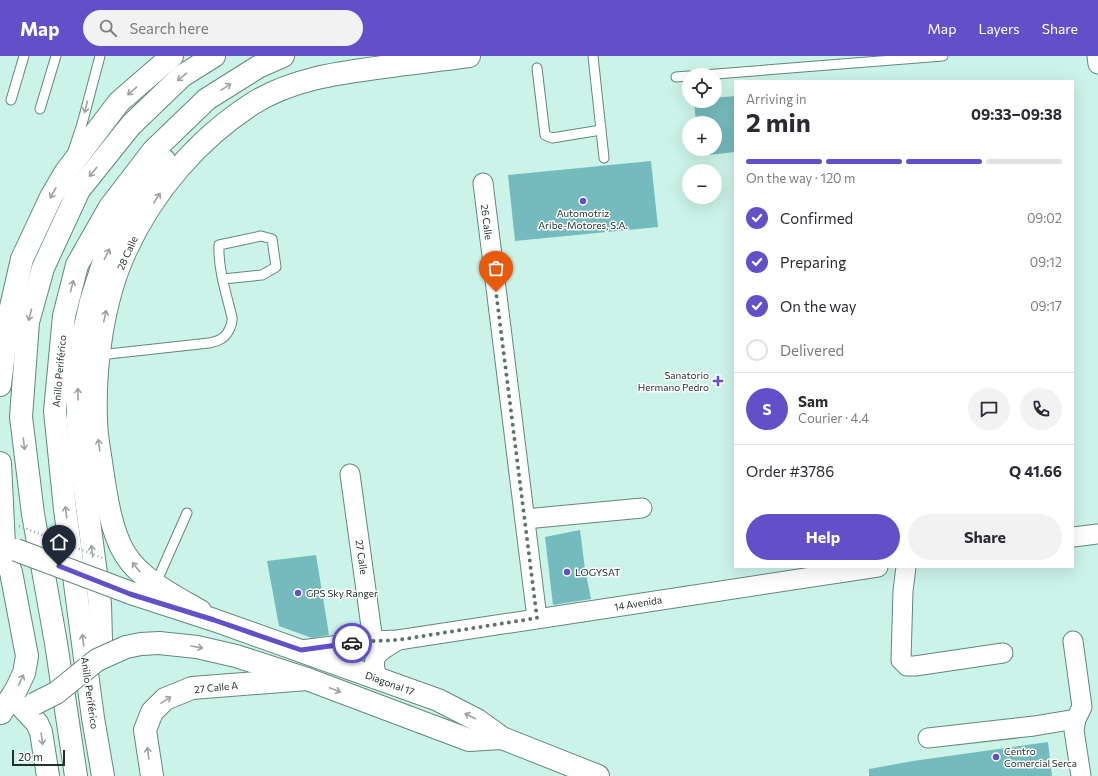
<!DOCTYPE html>
<html lang="en">
<head>
<meta charset="utf-8">
<style>
  :root { --surface:#fff; --page:#f2f2f3; --text:#2b2b33; --muted:#7c7c81; --line:#e1e1e2; --accent:#634fc8 }
  body { margin:0; font-family:Commissioner,sans-serif; background:var(--page); color:var(--text); height:100vh; display:flex; flex-direction:column; font-size:15px; white-space:nowrap }
  * { box-sizing:border-box; margin:0 }
  p { font-size:13px; color:var(--muted) }
  .icon { flex:none; width:22px; height:22px; fill:none; stroke:currentColor; stroke-width:2; stroke-linecap:round; stroke-linejoin:round }
  .map { position:relative; flex:1; overflow:hidden }
  .panel { position:absolute; left:734px; top:24px; width:340px; height:488px; display:flex; flex-direction:column; background:var(--surface); border-radius:0px; box-shadow:0 4px 16px #0002 }
  .panel>* { flex:none }
  .fabs { position:absolute; left:682px; top:12px; display:grid; gap:8px }
  .fabs a { display:grid; place-items:center; width:40px; height:40px; border-radius:50%; background:var(--surface); box-shadow:0 4px 16px #0002; font-size:20px }
  .scale { position:absolute; left:12px; bottom:10px; width:53px; box-sizing:border-box; padding-left:4px; border:2px solid #21302c; border-top:0; font-size:11px; line-height:14px; white-space:nowrap; color:#21302c; -webkit-text-stroke:3px #fff; paint-order:stroke }
  .pin { position:absolute; display:grid; place-items:center; width:34px; height:34px; color:#fff; margin:-41px -17px; border-radius:50% 50% 50% 0; rotate:-45deg; box-shadow:0 0 4px #0007 }
  .pin .icon { rotate:45deg }
  .courier { position:absolute; display:grid; place-items:center; width:40px; height:40px; margin:-20px; border:3px solid #634fc8; border-radius:50%; background:#fff; color:#222; box-shadow:0 1px 5px #0007 }
  .headline em { font-style:normal; font-weight:700 }
  .headline div { display:flex; flex-direction:column-reverse }
  .headline { display:flex; align-items:center; justify-content:space-between; height:68px; padding:0 12px }
  h1 { font-size:26px; font-weight:700; line-height:30px }
  .bar { display:grid; grid-template-columns:repeat(4,1fr); gap:6px 4px; align-content:center; height:48px; padding:0 12px }
  .bar i { height:5px; border-radius:3px; background:var(--line) }
  .bar .current { background:var(--accent) }
  .bar p { grid-column:span 4 }
  .line { display:flex; align-items:center; gap:10px; padding:0 12px; border-top:1px solid var(--line) }
  .line div { flex:1 }
  .round { display:grid; place-items:center; flex:none; width:42px; height:42px; border-radius:21px; background:var(--page) }
  ol { padding:0 12px; list-style:none }
  li { display:flex; align-items:center; gap:12px; height:44px }
  li p { margin-inline-start:auto }
  li .icon { padding:4px; border-radius:50%; background:var(--accent); color:#fff; stroke-width:4 }
  li:last-child { color:var(--muted) }
  li i { width:22px; height:22px; border:2px solid var(--line); border-radius:50% }
  .action { display:flex; gap:8px; margin-top:auto; padding:8px 12px }
  .action a { flex:1; height:46px; border-radius:24px; background:var(--accent); color:#fff; font-size:16px; font-weight:700; line-height:46px; text-align:center }
  .action a+a { background:var(--page); color:var(--text) }
  header { display:flex; align-items:center; gap:24px; box-sizing:border-box; height:56px; padding:0 20px; background:var(--accent); color:#fff }
  header strong { font-size:19px }
  nav { display:flex; gap:22px; margin-inline-start:auto; font-size:14px }
  .search { width:280px; height:36px; background:var(--page); display:flex; align-items:center; gap:10px; box-sizing:border-box; padding:0 14px; border-radius:22px; color:var(--muted); font-size:15px }
  .map>svg:first-child { display:block }
  .building { fill:#75bbbd }
  .lines { fill:none; stroke-linecap:round; stroke-linejoin:round }
  .service-casing { stroke:#63877d; stroke-width:11 }
  .minor-casing { stroke:#63877d; stroke-width:21 }
  .tertiary-casing { stroke:#63877d; stroke-width:24 }
  .secondary-casing { stroke:#63877d; stroke-width:24 }
  .trunk-casing { stroke:#63877d; stroke-width:24 }
  .service { stroke:#fff; stroke-width:9 }
  .minor { stroke:#fff; stroke-width:19 }
  .tertiary { stroke:#fff; stroke-width:22 }
  .secondary { stroke:#fff; stroke-width:22 }
  .trunk { stroke:#fff; stroke-width:22 }
  .secondary-bridge-casing { stroke:#63877d; stroke-width:24; stroke-linecap:butt }
  .path-bridge { stroke:#8caba3; stroke-width:2.5; stroke-dasharray:1 3; stroke-linecap:butt }
  .secondary-bridge { stroke:#fff; stroke-width:22 }
  .oneway { stroke:#9ba2a0 }
  .done { stroke:#5c746e; stroke-width:4; stroke-dasharray:0 7.2 }
  .route { stroke:#634fc8; stroke-width:5 }
  .poi-dot { fill:#634fc8; stroke:#fff; stroke-width:1.5 }
  .labels { text-anchor:middle; stroke-width:3; stroke-linejoin:round; paint-order:stroke }
  .poi-label { font-size:10px; fill:#21302c; stroke:#fff; text-anchor:start }
  .street-label { font-size:10px; fill:#21302c; stroke:#fff }
</style>
</head>
<body>
<header>
<strong>Map</strong>
<div class="search"><svg class="icon" aria-label="search" viewBox="0 0 24 24"><circle cx="10" cy="10" r="6"/><path d="M15 15l6 6"/></svg>Search here</div>
<nav><a>Map</a><a>Layers</a><a>Share</a></nav>
</header>
<div class="map">
<svg width="1098" height="720" viewBox="0 0 1098 720">
  <rect width="100%" height="100%" fill="#cbf3e8"/>
  <g class="building">
    <path d="M735,40V96L700,100L699,93H715V67H696L694,45H715V42Z"/>
    <path d="M651,105L658,171L515,185L508,119Z"/>
    <path d="M580,474L585,513L591,543L553,549L545,481Z"/>
    <path d="M316,499L329,579L312,582L279,570L267,505Z"/>
    <path d="M1048,686L1052,720H869V713L913,705Z"/>
  </g>
  <g class="lines">
    <g class="service-casing">
      <g id="service">
        <path d="M593,0L604,102"/>
        <path d="M537,12L545,79L552,82L601,74"/>
        <path d="M703,19L943,0"/>
        <path d="M676,21L689,20"/>
        <path d="M11,44L24,0"/>
        <path d="M40,53L56,0"/>
        <path d="M73,95L82,68L100,0"/>
        <path d="M99,299L209,287C213,286 218,285 221,283C228,279 233,268 232,261C226,237 218,213 219,189L261,180L272,183L276,211L262,219L223,223"/>
        <path d="M156,527L187,457"/>
      </g>
    </g>
    <g class="minor-casing">
      <g id="minor">
        <path d="M1097,0L1098,8"/>
        <path d="M483,127L537,562"/>
        <path d="M350,418L373,585"/>
        <path d="M525,463L642,452"/>
        <path d="M1073,481L1098,478"/>
        <path d="M906,511L903,535L901,604L907,610H915L1003,597"/>
        <path d="M1073,585L1082,651L1076,663L1074,674L1081,720"/>
        <path d="M301,594L373,585L398,584L878,511"/>
        <path d="M378,622C368,598 380,596 398,584"/>
        <path d="M928,682L1034,670L1076,663"/>
      </g>
    </g>
    <g class="tertiary-casing">
      <g id="tertiary">
        <path d="M0,329L8,264L22,203L51,141L65,117L119,46L172,0"/>
        <path d="M0,407L4,489"/>
        <path d="M200,555C174,540 140,523 125,498C110,474 105,433 101,406C99,392 96,378 96,364C94,310 103,243 126,194C153,135 198,83 252,48C291,23 338,17 383,11C412,7 440,4 469,0"/>
        <path d="M23,652L37,667L41,676L48,720"/>
        <path d="M152,720L145,674L152,656L165,643L192,632L307,623"/>
      </g>
    </g>
    <g class="secondary-casing">
      <g id="secondary">
        <path d="M0,437L1,436"/>
        <path d="M0,497L6,505L11,516L27,600L24,617L16,634L1,657"/>
        <path d="M131,537L214,564L438,644L477,664L502,682L598,720"/>
        <path d="M159,587L197,591L236,600L307,623L469,684L502,682"/>
      </g>
    </g>
    <g class="trunk-casing">
      <g id="trunk">
        <path d="M97,604L101,584L100,548L82,412L78,366V329L82,285L91,245L104,205L129,155L164,104"/>
        <path d="M76,720L56,587L33,458L21,361L28,266L43,212L79,134L131,69L182,20L214,0"/>
        <path d="M103,720L93,662L65,453L55,355L64,260L77,209L110,151L153,95L207,43L258,11L283,0"/>
      </g>
    </g>
    <use href="#service" class="service"/>
    <use href="#minor" class="minor"/>
    <use href="#tertiary" class="tertiary"/>
    <use href="#secondary" class="secondary"/>
    <use href="#trunk" class="trunk"/>
    <g class="secondary-bridge-casing">
      <g id="secondary-bridge">
        <path d="M16,494L131,537"/>
        <path d="M34,648L56,637L97,604L126,591L141,588L159,587"/>
      </g>
    </g>
    <path class="path-bridge" d="M19,470L103,502"/>
    <use href="#secondary-bridge" class="secondary-bridge"/>
  </g>
  <defs><path id="oneway-shaft" d="M-6 0H5M1.5-3L5.5 0L1.5 3" fill="none" stroke-width="1.6" stroke-linecap="round" stroke-linejoin="round"/></defs>
  <g class="oneway">
    <use href="#oneway-shaft" transform="translate(182 21) rotate(141)"/>
    <use href="#oneway-shaft" transform="translate(226 31) rotate(-32)"/>
    <use href="#oneway-shaft" transform="translate(132 35) rotate(139)"/>
    <use href="#oneway-shaft" transform="translate(86 51) rotate(104)"/>
    <use href="#oneway-shaft" transform="translate(93 116) rotate(129)"/>
    <use href="#oneway-shaft" transform="translate(53 137) rotate(119)"/>
    <use href="#oneway-shaft" transform="translate(157 142) rotate(-57)"/>
    <use href="#oneway-shaft" transform="translate(107 198) rotate(-63)"/>
    <use href="#oneway-shaft" transform="translate(72 230) rotate(-75)"/>
    <use href="#oneway-shaft" transform="translate(30 259) rotate(105)"/>
    <use href="#oneway-shaft" transform="translate(105 260) rotate(-78)"/>
    <use href="#oneway-shaft" transform="translate(78 338) rotate(-91)"/>
    <use href="#oneway-shaft" transform="translate(24 388) rotate(83)"/>
    <use href="#oneway-shaft" transform="translate(99 389) rotate(-98)"/>
    <use href="#oneway-shaft" transform="translate(66 456) rotate(-97)"/>
    <use href="#oneway-shaft" transform="translate(92 495) rotate(-97)"/>
    <use href="#oneway-shaft" transform="translate(136 511) rotate(-130)"/>
    <use href="#oneway-shaft" transform="translate(83 584) rotate(-98)"/>
    <use href="#oneway-shaft" transform="translate(197 591) rotate(10)"/>
    <use href="#oneway-shaft" transform="translate(21 624) rotate(-65)"/>
    <use href="#oneway-shaft" transform="translate(335 634) rotate(21)"/>
    <use href="#oneway-shaft" transform="translate(166 644) rotate(-32)"/>
    <use href="#oneway-shaft" transform="translate(470 660) rotate(-153)"/>
    <use href="#oneway-shaft" transform="translate(42 683) rotate(82)"/>
    <use href="#oneway-shaft" transform="translate(148 697) rotate(-98)"/>
  </g>
  <g class="lines">
    <path class="done" d="M352,587L373,585L398,584L537,562L496,236"/>
    <path class="route" d="M59,510L130,538L214,564L301,594L352,587"/>
  </g>
  <g class="poi-dot">
    <circle cx="583" cy="145" r="4"/>
    <path d="M716 319h4v4h4v4h-4v4h-4v-4h-4v-4h4z"/>
    <circle cx="567" cy="516" r="4"/>
    <circle cx="298" cy="537" r="4"/>
    <circle cx="996" cy="701" r="4"/>
  </g>
  <g class="labels">
    <g class="poi-label">
      <text x="583" y="161" text-anchor="middle">Automotriz<tspan x="583" dy="12">Aribe-Motores, S.A.</tspan></text>
      <text x="709" y="323" text-anchor="end">Sanatorio<tspan x="709" dy="12">Hermano Pedro</tspan></text>
      <text x="575" y="520">LOGYSAT</text>
      <text x="306" y="541">GPS Sky Ranger</text>
      <text x="1004" y="699">Centro<tspan x="1004" dy="12">Comercial Serca</tspan></text>
    </g>
    <g class="street-label">
      <text transform="translate(487 166) rotate(83)" y="4">26 Calle</text>
      <text transform="translate(127 197) rotate(-66)" y="4">28 Calle</text>
      <text transform="translate(59 315) rotate(-85)" y="4">Anillo Periférico</text>
      <text transform="translate(362 501) rotate(82)" y="4">27 Calle</text>
      <text transform="translate(638 547) rotate(-9)" y="4">14 Avenida</text>
      <text transform="translate(390 627) rotate(20)" y="4">Diagonal 17</text>
      <text transform="translate(216 631) rotate(-6)" y="4">27 Calle A</text>
      <text transform="translate(90 637) rotate(82)" y="4">Anillo Periférico</text>
    </g>
  </g>
</svg>
<div class="fabs">
<a><svg class="icon" aria-label="locate" viewBox="0 0 24 24"><circle cx="12" cy="12" r="6"/><path d="M12 2v4M12 18v4M2 12h4M18 12h4"/></svg></a>
<a>+</a>
<a>−</a>
</div>
<div class="scale">20 m</div>
<div class="pin" style="left:496px;top:236px;background:#ea580c"><svg class="icon" aria-label="bag" viewBox="0 0 24 24"><path d="M5 8h14l-1 12H6zM9 8a3 3 0 0 1 6 0"/></svg></div>
<div class="pin" style="left:59px;top:510px;background:#1f2937"><svg class="icon" aria-label="home" viewBox="0 0 24 24"><path d="M3 11l9-7 9 7M6 9v11h12V9"/></svg></div>
<div class="courier" style="left:352px;top:587px"><svg class="icon" aria-label="car" viewBox="0 0 24 24"><path d="M5 17H2v-5l4-1 3-4h7l3 4 3 1v5h-3M9 17h6M6 11h13"/><circle cx="7" cy="17" r="2"/><circle cx="17" cy="17" r="2"/></svg></div>
<section class="panel">
<div class="headline"><div><h1>2 min</h1><p>Arriving in</p></div><em>09:33–09:38</em></div>
<div class="bar"><i class="current"></i><i class="current"></i><i class="current"></i><i></i><p>On the way · 120 m</p></div>
<ol>
<li><svg class="icon" aria-label="check" viewBox="0 0 24 24"><path d="M5 12l5 5 9-10"/></svg>Confirmed<p>09:02</p></li>
<li><svg class="icon" aria-label="check" viewBox="0 0 24 24"><path d="M5 12l5 5 9-10"/></svg>Preparing<p>09:12</p></li>
<li><svg class="icon" aria-label="check" viewBox="0 0 24 24"><path d="M5 12l5 5 9-10"/></svg>On the way<p>09:17</p></li>
<li><i></i>Delivered</li>
</ol>
<div class="line" style="height:72px"><b class="round" style="background:var(--accent);color:#fff">S</b><div><b>Sam</b><p>Courier · 4.4</p></div><a class="round"><svg class="icon" aria-label="chat" viewBox="0 0 24 24"><path d="M4 5h16v11H9l-5 4z"/></svg></a><a class="round"><svg class="icon" aria-label="phone" viewBox="0 0 24 24"><path d="M5 4h4l2 5-3 2q2 4 5 5l2-3 5 2v4C11 20 4 13 5 4z"/></svg></a></div>
<div class="line" style="height:52px"><div>Order #3786</div><b>Q 41.66</b></div>
<div class="action"><a>Help</a><a>Share</a></div>
</section>
</div>
</body>
</html>
